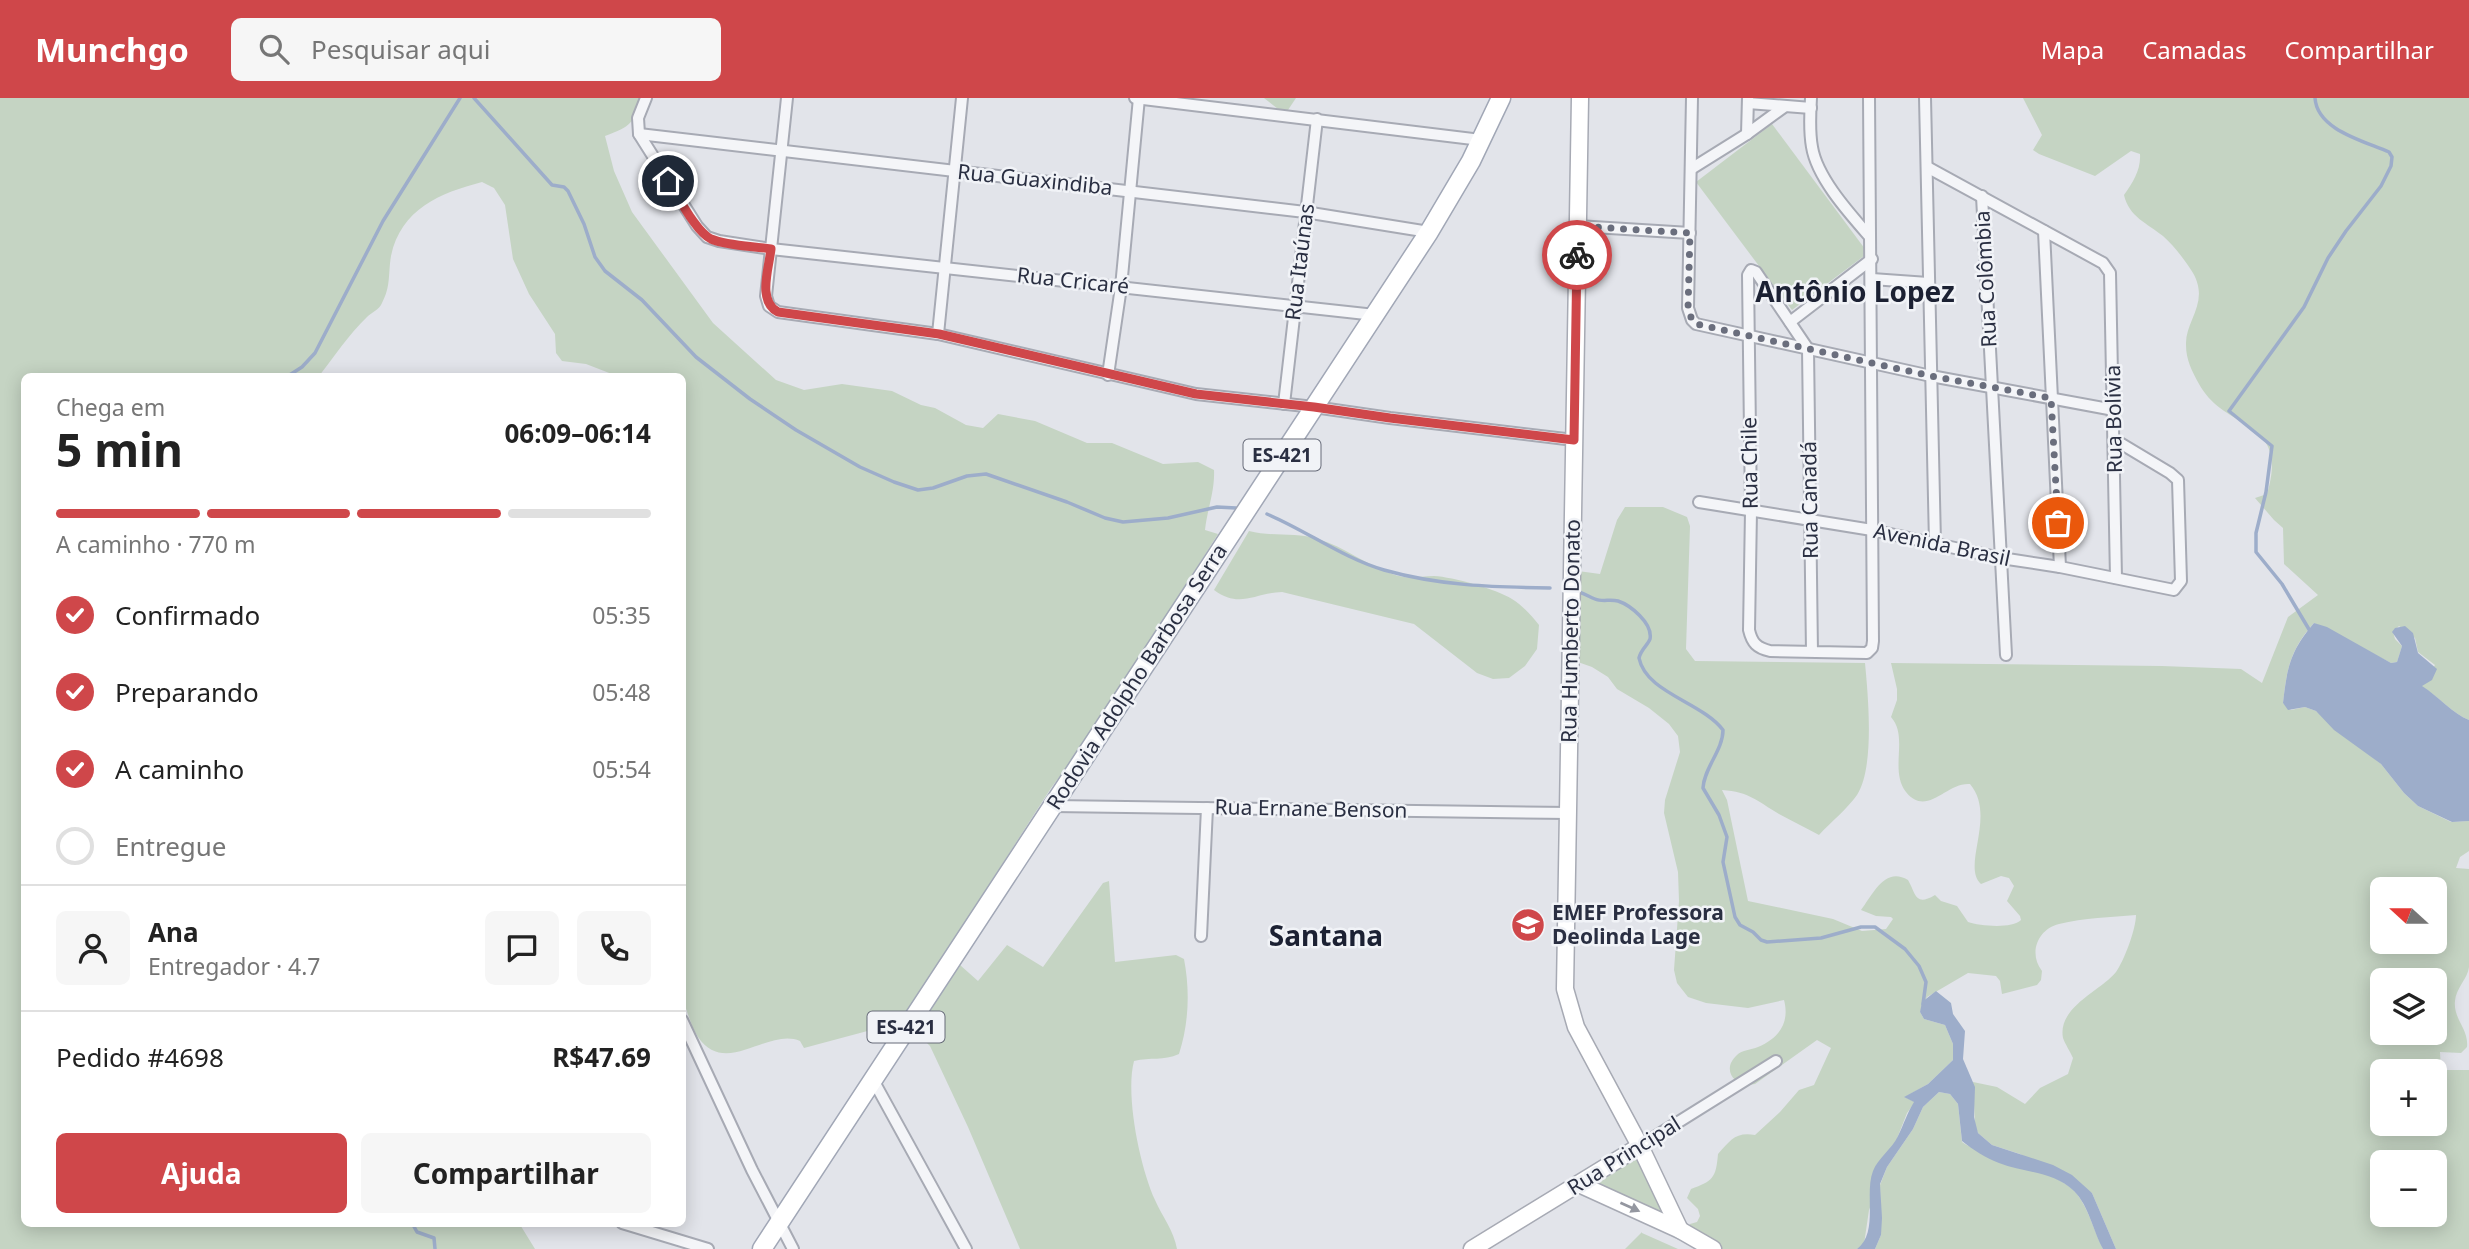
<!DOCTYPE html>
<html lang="pt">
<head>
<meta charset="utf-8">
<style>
  :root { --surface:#fff; --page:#f6f6f6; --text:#222; --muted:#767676; --line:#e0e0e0; --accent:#cf474a }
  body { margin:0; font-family:"Noto Sans",sans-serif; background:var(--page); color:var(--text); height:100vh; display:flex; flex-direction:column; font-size:26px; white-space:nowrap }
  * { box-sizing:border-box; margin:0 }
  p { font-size:23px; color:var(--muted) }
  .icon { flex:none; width:38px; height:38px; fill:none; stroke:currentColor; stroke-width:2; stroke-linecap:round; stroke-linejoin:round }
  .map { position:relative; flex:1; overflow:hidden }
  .panel { position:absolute; left:21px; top:275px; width:665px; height:854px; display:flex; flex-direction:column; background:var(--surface); border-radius:10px; box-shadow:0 4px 18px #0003 }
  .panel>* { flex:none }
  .needle { width:46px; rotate:291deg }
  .buttons { position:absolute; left:2370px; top:779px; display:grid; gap:14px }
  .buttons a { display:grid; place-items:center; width:77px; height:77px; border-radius:10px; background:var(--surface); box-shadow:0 4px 18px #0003; font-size:35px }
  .pin { position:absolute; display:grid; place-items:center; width:60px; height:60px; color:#fff; margin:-30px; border:4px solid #fff; border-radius:50%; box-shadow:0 2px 7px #0007 }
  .courier { position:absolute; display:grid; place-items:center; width:70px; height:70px; margin:-35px; border:5px solid #cf474a; border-radius:50%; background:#fff; color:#222; box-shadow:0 2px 9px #0007 }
  .overview em { font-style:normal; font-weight:700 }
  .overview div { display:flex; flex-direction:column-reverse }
  .overview { display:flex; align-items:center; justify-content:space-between; height:119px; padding:0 35px }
  h1 { font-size:46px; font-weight:700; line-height:52px }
  .bar { display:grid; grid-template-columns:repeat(4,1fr); gap:10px 7px; align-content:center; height:84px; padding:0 35px }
  .bar i { height:9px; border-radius:5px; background:var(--line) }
  .bar .active { background:var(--accent) }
  .bar p { grid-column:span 4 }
  .line { display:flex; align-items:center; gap:18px; padding:0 35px; border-top:2px solid var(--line) }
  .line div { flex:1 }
  .round { display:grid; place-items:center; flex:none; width:74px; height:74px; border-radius:10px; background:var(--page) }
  ol { padding:0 35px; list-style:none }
  li { display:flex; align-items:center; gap:21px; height:77px }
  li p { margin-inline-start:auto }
  li .icon { padding:7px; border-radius:50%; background:var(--accent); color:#fff; stroke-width:4 }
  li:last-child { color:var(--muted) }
  li i { width:38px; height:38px; border:4px solid var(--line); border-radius:50% }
  .cta { display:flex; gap:14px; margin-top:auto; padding:14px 35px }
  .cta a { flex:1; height:80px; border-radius:10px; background:var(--accent); color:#fff; font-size:28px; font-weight:700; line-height:80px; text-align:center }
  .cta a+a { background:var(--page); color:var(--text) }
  header { display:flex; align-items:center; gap:42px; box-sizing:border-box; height:98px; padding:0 35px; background:var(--accent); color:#fff }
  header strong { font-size:33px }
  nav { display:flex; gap:38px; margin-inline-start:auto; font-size:24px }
  .search { width:490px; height:63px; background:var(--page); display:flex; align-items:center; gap:18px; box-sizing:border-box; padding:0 24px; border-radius:10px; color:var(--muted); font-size:26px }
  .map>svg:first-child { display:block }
  .green { fill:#c5d4c3; fill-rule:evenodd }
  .water { fill:#9dadca }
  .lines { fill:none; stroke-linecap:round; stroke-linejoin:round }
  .stream { stroke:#9dadca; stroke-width:3.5 }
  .street-casing { stroke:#a7aab4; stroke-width:14 }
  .secondary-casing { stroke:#a7aab4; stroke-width:19 }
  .primary-casing { stroke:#a1a7b6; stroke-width:21 }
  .street { stroke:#f4f5f8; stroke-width:10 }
  .secondary { stroke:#fff; stroke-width:16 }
  .primary { stroke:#fff; stroke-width:18 }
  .oneway { fill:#9497a0 }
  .done { stroke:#6a6e7d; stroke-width:7; stroke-dasharray:0 12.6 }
  .route { stroke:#cf474a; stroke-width:9 }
  .labels { text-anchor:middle; stroke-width:5; stroke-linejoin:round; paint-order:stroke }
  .shield { fill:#f1f3f7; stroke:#666a78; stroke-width:2 }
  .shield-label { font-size:19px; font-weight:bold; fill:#2a2f42 }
  .street-label { font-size:21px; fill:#2a2f42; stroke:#f1f3f7 }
  .poi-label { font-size:21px; font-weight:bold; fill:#2a2f42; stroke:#f1f3f7; text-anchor:start }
  .district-label { font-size:28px; font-weight:bold; fill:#1c2133; stroke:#f1f3f7 }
</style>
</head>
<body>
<header>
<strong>Munchgo</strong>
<div class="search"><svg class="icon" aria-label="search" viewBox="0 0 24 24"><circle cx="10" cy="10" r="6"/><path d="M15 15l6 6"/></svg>Pesquisar aqui</div>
<nav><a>Mapa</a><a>Camadas</a><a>Compartilhar</a></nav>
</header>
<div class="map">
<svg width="2469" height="1151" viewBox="0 0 2469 1151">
  <rect width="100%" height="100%" fill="#e2e4ea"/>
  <g class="green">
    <path d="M0,0H643C632,26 632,28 605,38L614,73L632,114L713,225L776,282L804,292L842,286L892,293L921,307L935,310L966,327L983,330L998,316L1035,323L1087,345H1112L1163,366L1198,364L1214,372C1215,393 1207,412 1205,432L1218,436L1090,638L1051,690L901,924L804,950L800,943C768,929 726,980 698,939C691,929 688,914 683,903L682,278H617L586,266L562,263L556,255L555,236L529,196L513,161L505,107L494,90L482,84C440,95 401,111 391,158C388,176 391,188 382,205C379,212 372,214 367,219C349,236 334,259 319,278H24V1125H519L535,1151H0Z"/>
    <path d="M1264,0H1296L1288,12L1278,11Z"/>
    <path d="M2023,0H2469V622C2453,616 2438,598 2421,588L2435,567L2418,554L2415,540L2399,528L2393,534L2395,541L2402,548L2397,564L2391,565L2314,525C2290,552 2287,570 2283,605L2291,612L2305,609L2316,613L2381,666L2404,695L2418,708L2451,724L2469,723V753L2460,759L2456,770L2469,771C2469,803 2469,837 2469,869C2468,880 2456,890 2455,903C2453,921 2469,931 2467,949L2461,955L2440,954L2441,972H2469V1151H2116L2092,1095L2020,1056L1992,1047L1978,1035L1975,1028L1973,984L1997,989L2025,1006L2040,990L2068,976L2073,960C2070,953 2065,946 2063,940C2057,909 2102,892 2116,874C2124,863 2136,831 2136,817C2111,819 2084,820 2059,826C2038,831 2028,855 2042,873L2041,882L2037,887L2002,896L2000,883L1996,878L1968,875L1927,899L1920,914L1924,921L1945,927L1953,946V962L1928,986L1905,999L1915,1004L1907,1015L1869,1112L1864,1146L1857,1151H1707L1687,1132L1690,1126L1697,1124L1700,1118L1698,1111L1687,1100L1691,1091C1713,1083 1716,1080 1718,1056C1731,1042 1735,1034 1755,1037L1780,1014L1799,992L1814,987L1831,950L1817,942L1755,986C1736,991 1720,972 1737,957C1742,952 1751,952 1758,949C1779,940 1790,925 1784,902L1748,910L1706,905L1688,899L1677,885L1674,872L1679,803L1678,774L1664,715L1665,702L1680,654L1678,638L1669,626L1649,610L1617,591L1608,579L1592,569L1575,563L1578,473L1600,476L1617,422L1625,409H1663L1687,419L1690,428L1686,551L1695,563L1865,565C1868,597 1875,669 1857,697C1847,711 1831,724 1819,737C1806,730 1792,723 1779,716C1757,703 1750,694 1722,692L1727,702L1748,803L1833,821L1862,833L1886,831L1893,821L1891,819L1876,818L1861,812C1873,796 1885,768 1908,782C1916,796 1915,809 1935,797L1941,803L1957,808L1968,824C1980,828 2012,831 2021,822L2020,818L2007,803L2014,788L2009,780L2001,778L1981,786C1961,768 1997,718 1970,686C1946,684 1927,720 1906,694C1889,672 1909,639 1891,619L1897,602V591L1891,565L2162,568L2241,571L2262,585L2288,519L2318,497L2284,466L2283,430L2274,422L2255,400L2267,396C2290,319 2226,335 2199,286C2192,273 2186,262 2186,247C2185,222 2210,205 2193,175C2185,162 2174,148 2163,138C2147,125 2129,119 2124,97C2133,84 2141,72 2140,56L2131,53L2095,78L2039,56L2033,52L2042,37ZM2382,791H2434V844H2382ZM2382,882H2434V934H2382ZM2382,973H2434V1026H2382ZM2382,1064H2434V1116H2382Z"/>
    <path d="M1772,26L1868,155L1792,212L1696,84Z"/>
    <path d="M1249,433C1272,439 1296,434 1318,441C1345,449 1366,467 1392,476C1407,482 1419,478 1434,478C1453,479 1496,491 1512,501C1523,508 1531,517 1539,527L1537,551L1525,568L1509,580L1493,581L1477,575L1414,526L1282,494C1254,495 1240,511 1214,492Z"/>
    <path d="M1109,783L1115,864L1176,857L1184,861C1190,892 1189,925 1179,956C1163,963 1151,959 1134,963C1125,997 1140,1069 1155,1102C1162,1118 1174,1133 1177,1151H1020L968,1029L930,948L916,934L960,867L978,883L1007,847L1043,869L1103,785Z"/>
    <path d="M1939,994L1950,996L1958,1006L1962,1044C1992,1065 2056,1070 2077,1096C2089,1112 2094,1133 2103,1151H1875L1881,1137L1880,1087L1887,1069L1913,1031L1923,1009Z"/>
    <path d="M1640,1057L1667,1117L1593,1084Z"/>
    <path d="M1642,1134V1135L1678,1151H1625Z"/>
  </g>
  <g class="water">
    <path d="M2314,525L2327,529L2391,565L2397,564L2402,548L2392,534L2395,530L2405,528L2413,535L2418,555L2437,571L2432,582L2422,588C2438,598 2453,616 2469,622V723L2452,724L2418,708L2404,695L2381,666L2334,632L2316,613L2305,609L2288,612L2283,605C2287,570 2290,553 2314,525Z"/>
    <path d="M1936,893L1951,905L1953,916L1965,933L1963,961L1975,989L1974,1019L1978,1035L1992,1047L2053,1067L2072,1077L2092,1095L2116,1151H2103C2093,1133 2089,1108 2074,1093C2053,1073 2024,1075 1999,1065C1986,1060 1973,1052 1962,1043L1958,1006L1950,996L1939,994L1923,1009L1913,1031L1887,1069L1880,1086L1882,1120L1881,1137L1875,1151H1857C1879,1134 1864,1096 1873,1073C1878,1060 1892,1051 1898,1038C1904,1026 1907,1015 1914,1004L1904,999L1928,986L1953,962V946L1945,927L1924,921L1920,914L1922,904Z"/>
  </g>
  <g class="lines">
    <g class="stream">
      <path d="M474,0L552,87L564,89L568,93L584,126L595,159L605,173L642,202L696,259L750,301L796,332L860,369L894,384L918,392L933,390L967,378L986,376L1067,404L1105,420L1123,424L1168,420L1217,409L1236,410"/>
      <path d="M288,278L302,269L315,255L383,123L460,0"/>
      <path d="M1267,416C1307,433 1343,460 1384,472C1440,488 1493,489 1550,490"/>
      <path d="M1579,494C1585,496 1590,499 1595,501C1602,504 1610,501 1618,503C1630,507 1653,525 1650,541C1648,547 1641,551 1639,560C1646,595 1702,604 1723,632C1723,652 1704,670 1703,690L1719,717L1727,739L1723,764L1735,819L1740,827L1753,834L1761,842L1767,844L1821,840L1861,829H1875L1905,851L1919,868L1926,884L1923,906"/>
      <path d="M2310,533L2282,486L2256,454V435L2266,394L2272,348L2229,313L2304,209L2328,160L2346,133L2381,88L2391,68L2392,59L2389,54C2364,43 2317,32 2315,0"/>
      <path d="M412,1125L417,1134L434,1140L435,1151"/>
    </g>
    <g class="street-casing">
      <g id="street">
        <path d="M646,0L638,20L639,36L697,128L707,139L719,143L771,151L1375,217"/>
        <path d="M787,0L766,198L769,208L778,214L938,236L1196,296L1314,309L1390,320L1574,342"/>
        <path d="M1135,0L1481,42"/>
        <path d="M1692,0L1688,210L1692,222L1696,226L1931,278L2114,312"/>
        <path d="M1811,0C1810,16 1809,33 1812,49C1817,80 1850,116 1870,139"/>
        <path d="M1925,0L1935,445"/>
        <path d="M1748,5L1811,10"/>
        <path d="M639,36L1305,114L1429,134"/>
        <path d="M1747,36L1748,0"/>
        <path d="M1927,69L2103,165L2110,175L2116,480"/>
        <path d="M1691,71L1747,36L1784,9"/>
        <path d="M1982,98L2006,557"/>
        <path d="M1577,128L1690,135"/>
        <path d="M2044,133L2060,469"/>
        <path d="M1872,181L1928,185"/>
        <path d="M1790,224L1872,161"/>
        <path d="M938,236L962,0"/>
        <path d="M1108,277L1121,189L1139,0"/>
        <path d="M1284,306L1317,21"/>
        <path d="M1699,404L1872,432L2001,460L2060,469L2174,492L2181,483L2178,382L2170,375L2115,342"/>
        <path d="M1812,554L1808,251L1756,174L1751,172L1748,177L1751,413L1749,532C1752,545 1757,550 1770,553L1867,555L1872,550L1873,543L1869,0"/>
        <path d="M1053,708L1569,715"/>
        <path d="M1201,838L1207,710"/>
        <path d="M682,922L752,1072L793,1151"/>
        <path d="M872,980L966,1151"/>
        <path d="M1640,1048L1776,963"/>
        <path d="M622,1125L708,1151"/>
      </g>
    </g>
    <g class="secondary-casing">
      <g id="secondary">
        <path d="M1580,0L1565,891L1576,929L1640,1048L1680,1132"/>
        <path d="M1579,1086L1680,1132L1713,1151"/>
        <path d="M1472,1151L1640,1048"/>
      </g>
    </g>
    <g class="primary-casing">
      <path id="primary" d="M762,1151L1429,134L1471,63L1501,0"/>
    </g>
    <use href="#street" class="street"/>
    <use href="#secondary" class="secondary"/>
    <use href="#primary" class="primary"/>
  </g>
  <defs><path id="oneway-solid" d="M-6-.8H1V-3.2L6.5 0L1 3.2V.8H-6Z" transform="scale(1.75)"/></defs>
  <use class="oneway" href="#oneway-solid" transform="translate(1630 1109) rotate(24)"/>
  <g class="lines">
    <path class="done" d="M1577,157V128L1690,135L1688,211L1692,222L1696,226L1931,278L2051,300L2058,425"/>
    <path class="route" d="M668,83C678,98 696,134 711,141C728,148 752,148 771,151C769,170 757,203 778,214L939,236L1196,296L1314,309L1390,320L1574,342L1577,157"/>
  </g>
  <defs>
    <g id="school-disc" transform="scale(1.75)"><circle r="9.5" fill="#cf474a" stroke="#f1f3f7"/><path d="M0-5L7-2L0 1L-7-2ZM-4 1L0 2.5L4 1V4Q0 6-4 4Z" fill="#fff"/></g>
  </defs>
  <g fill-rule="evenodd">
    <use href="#school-disc" x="1528" y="827"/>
  </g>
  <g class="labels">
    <g class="shield">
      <rect x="1243.5" y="341.5" width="77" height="31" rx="5"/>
      <rect x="867.5" y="913.5" width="77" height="31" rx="5"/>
    </g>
    <g class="shield-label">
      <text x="1282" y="364">ES-421</text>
      <text x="906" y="936">ES-421</text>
    </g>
    <g class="street-label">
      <text transform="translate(1035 82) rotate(6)" y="7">Rua Guaxindiba</text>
      <text transform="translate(1300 164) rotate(-83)" y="7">Rua Itaúnas</text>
      <text transform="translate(1986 181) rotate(-93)" y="7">Rua Colômbia</text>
      <text transform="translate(1073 183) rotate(6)" y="7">Rua Cricaré</text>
      <text transform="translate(2114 321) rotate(-91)" y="7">Rua Bolívia</text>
      <text transform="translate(1750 365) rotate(-91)" y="7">Rua Chile</text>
      <text transform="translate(1810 402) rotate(-91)" y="7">Rua Canadá</text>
      <text transform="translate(1942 447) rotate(12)" y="7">Avenida Brasil</text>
      <text transform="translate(1571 533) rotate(-89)" y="7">Rua Humberto Donato</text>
      <text transform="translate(1137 579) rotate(-57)" y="7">Rodovia Adolpho Barbosa Serra</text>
      <text transform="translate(1311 711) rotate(1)" y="7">Rua Ernane Benson</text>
      <text transform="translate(1624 1058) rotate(-32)" y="7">Rua Principal</text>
    </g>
    <g class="poi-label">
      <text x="1552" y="822">EMEF Professora<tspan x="1552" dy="24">Deolinda Lage</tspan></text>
    </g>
    <g class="district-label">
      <text x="1855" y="204">Antônio Lopez</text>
      <text x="1326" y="848">Santana</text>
    </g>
  </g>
</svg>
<div class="buttons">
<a><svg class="needle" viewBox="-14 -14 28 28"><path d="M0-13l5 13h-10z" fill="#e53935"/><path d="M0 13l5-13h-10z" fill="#767676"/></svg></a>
<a><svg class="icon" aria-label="layers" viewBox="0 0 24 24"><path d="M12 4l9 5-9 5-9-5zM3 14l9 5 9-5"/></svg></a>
<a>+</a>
<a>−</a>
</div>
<div class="pin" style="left:2058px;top:425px;background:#ea580c"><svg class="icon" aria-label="bag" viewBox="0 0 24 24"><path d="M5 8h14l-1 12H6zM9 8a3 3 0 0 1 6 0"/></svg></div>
<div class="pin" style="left:668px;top:83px;background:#1f2937"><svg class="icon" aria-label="home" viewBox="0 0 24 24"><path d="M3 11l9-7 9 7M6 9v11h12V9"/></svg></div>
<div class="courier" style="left:1577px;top:157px"><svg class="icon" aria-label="bike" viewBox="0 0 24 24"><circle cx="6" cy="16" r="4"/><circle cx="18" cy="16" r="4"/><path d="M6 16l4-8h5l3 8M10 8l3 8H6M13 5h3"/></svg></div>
<section class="panel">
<div class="overview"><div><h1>5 min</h1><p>Chega em</p></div><em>06:09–06:14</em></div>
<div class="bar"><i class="active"></i><i class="active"></i><i class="active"></i><i></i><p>A caminho · 770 m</p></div>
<ol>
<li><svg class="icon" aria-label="check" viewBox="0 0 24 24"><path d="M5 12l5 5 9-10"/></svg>Confirmado<p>05:35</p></li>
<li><svg class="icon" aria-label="check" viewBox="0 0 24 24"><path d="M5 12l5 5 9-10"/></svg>Preparando<p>05:48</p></li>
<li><svg class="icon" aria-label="check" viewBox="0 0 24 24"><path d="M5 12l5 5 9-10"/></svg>A caminho<p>05:54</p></li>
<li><i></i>Entregue</li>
</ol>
<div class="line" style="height:126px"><a class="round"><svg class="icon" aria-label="person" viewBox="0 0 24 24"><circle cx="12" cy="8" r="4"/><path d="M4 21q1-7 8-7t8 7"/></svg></a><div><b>Ana</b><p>Entregador · 4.7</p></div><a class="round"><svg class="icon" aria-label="chat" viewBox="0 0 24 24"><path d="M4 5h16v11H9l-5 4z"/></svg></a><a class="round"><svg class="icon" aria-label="phone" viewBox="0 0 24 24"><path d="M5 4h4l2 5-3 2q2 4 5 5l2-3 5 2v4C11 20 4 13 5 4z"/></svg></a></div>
<div class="line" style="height:91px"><div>Pedido #4698</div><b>R$47.69</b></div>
<div class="cta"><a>Ajuda</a><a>Compartilhar</a></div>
</section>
</div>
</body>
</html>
